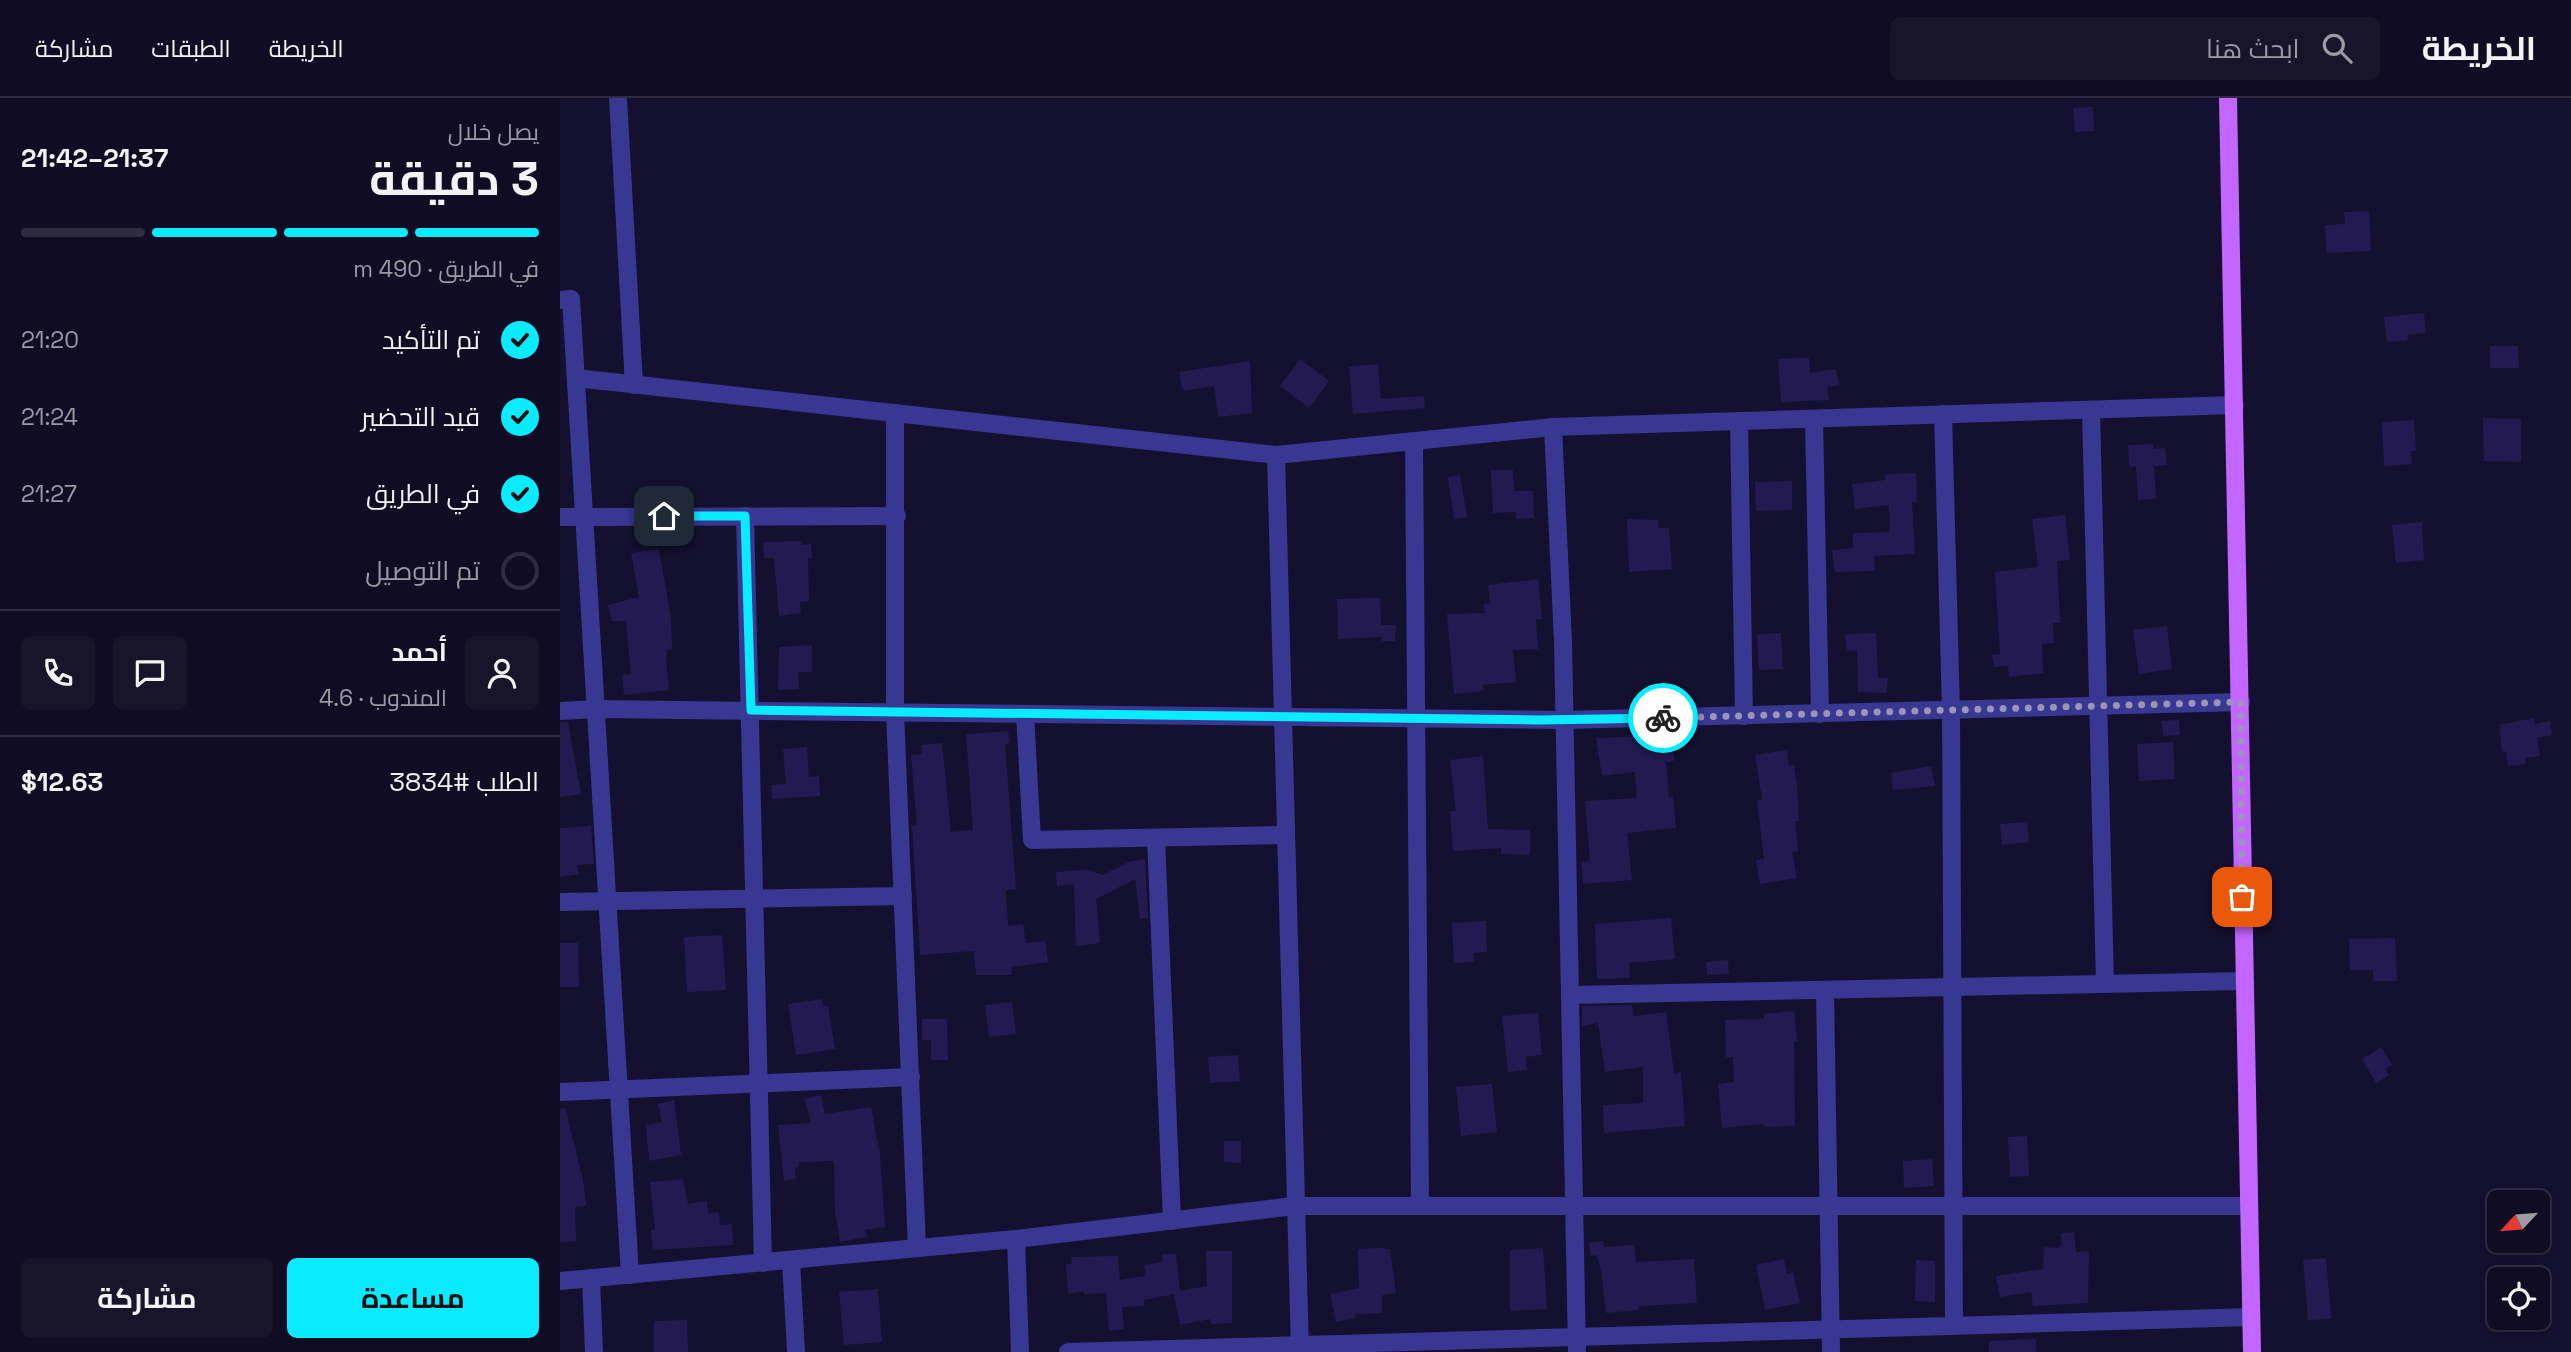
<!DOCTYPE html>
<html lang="ar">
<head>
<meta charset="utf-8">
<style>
  :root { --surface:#0f0c23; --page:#18152b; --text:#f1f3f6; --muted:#9b9ba6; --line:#2f2c41; --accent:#0aebff }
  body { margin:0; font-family:"Space Grotesk",Cairo,sans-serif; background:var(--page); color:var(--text); direction:rtl; height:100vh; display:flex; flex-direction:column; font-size:26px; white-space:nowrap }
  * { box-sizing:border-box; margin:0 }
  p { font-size:23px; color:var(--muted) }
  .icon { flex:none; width:38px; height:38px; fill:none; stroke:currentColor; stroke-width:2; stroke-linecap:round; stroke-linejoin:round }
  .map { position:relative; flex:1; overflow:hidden; direction:ltr }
  .side { display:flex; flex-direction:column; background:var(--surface); width:560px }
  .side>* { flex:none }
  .needle { width:46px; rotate:244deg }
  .tools { position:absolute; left:1927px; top:1092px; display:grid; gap:14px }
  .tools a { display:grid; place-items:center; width:63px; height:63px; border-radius:10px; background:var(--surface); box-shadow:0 4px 10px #0003,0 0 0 2px var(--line); font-size:35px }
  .pin { position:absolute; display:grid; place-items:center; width:60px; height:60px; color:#fff; margin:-30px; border-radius:14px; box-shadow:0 4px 10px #0006 }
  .courier { position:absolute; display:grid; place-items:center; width:70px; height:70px; margin:-35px; border:5px solid #0aebff; border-radius:50%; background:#fff; color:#222; box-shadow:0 2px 9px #0007 }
  .headline em { font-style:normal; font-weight:700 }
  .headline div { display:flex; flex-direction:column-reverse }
  .headline { display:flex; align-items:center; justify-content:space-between; height:119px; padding:0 21px }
  h1 { font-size:46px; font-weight:700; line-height:52px }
  .bar { display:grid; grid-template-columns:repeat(4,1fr); gap:10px 7px; align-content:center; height:84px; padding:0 21px }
  .bar i { height:9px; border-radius:5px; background:var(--line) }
  .bar .selected { background:var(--accent) }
  .bar p { grid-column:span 4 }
  .line { display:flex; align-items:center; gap:18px; padding:0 21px; border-top:2px solid var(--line) }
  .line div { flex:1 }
  .round { display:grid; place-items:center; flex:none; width:74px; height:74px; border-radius:10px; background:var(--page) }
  ol { padding:0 21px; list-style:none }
  li { display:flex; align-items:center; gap:21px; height:77px }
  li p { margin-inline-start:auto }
  li .icon { padding:7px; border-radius:50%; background:var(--accent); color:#111; stroke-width:4 }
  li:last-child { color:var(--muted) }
  li i { width:38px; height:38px; border:4px solid var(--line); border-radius:50% }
  .cta { display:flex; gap:14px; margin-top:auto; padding:14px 21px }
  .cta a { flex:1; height:80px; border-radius:10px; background:var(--accent); color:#111; font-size:28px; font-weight:700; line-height:80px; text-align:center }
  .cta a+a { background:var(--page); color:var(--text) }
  header { display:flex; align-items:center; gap:42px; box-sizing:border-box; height:98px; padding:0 35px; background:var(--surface); border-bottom:2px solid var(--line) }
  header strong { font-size:33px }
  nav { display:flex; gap:38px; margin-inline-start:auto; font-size:24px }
  .search { width:490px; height:63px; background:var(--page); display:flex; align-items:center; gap:18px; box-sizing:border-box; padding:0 24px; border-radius:10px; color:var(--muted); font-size:26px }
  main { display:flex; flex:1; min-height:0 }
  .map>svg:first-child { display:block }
  .building { fill:#241a52 }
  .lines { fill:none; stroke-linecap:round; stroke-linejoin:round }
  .minor { stroke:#383792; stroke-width:18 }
  .major { stroke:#c365ff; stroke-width:18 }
  .done { stroke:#9996b6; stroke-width:7; stroke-dasharray:0 12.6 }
  .route { stroke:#0aebff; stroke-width:9 }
</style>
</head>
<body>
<header>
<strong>الخريطة</strong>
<div class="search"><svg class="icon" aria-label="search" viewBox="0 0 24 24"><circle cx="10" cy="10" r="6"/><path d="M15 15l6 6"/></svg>ابحث هنا</div>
<nav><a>الخريطة</a><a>الطبقات</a><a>مشاركة</a></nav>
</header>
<main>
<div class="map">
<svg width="2011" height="1254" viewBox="0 0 2011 1254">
  <rect width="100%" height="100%" fill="#14102f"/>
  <g class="building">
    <path d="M1533,9L1534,33L1515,34L1513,10Z"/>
    <path d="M1809,113L1811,153L1767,155L1765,127L1785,126L1784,114Z"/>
    <path d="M1864,215L1866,235L1847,237L1848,242L1827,244L1824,219Z"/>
    <path d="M1930,248H1958L1959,270H1930Z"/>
    <path d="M1249,260L1250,275L1276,271L1279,287L1267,289L1269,302L1221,304L1218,261Z"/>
    <path d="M740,261L769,283L749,310L720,288Z"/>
    <path d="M690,263L692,315L658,319L654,288L623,293L619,274Z"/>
    <path d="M818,266L821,301L864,298L865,310L793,316L789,269Z"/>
    <path d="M1923,320L1961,321V364L1924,363Z"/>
    <path d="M1854,322L1856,353H1851L1852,366L1824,368L1822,324Z"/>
    <path d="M1593,346V351L1605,350L1607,367L1594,368L1596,401L1578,402L1576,368L1569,369L1568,347Z"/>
    <path d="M931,372H953L954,393H973L974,420L956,421V414L933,415Z"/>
    <path d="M1356,375L1357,404H1352L1355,456L1314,458L1315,473L1275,474L1272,452L1293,450V435L1330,434L1329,407L1295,411L1292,386L1326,382L1325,376Z"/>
    <path d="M900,377L907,419L894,421L888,379Z"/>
    <path d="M1232,383V412L1196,413L1195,384Z"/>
    <path d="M1505,417L1510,462L1497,463L1500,525H1493L1494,545L1482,546L1483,575L1449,579L1448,568L1434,569L1432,557L1440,556L1435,474L1478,469L1472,421Z"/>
    <path d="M1067,421L1098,422V430H1109L1112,471L1069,474Z"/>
    <path d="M1862,424L1864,462L1836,465L1832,427Z"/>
    <path d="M241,443L242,447L251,446L252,460H248L249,503L240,504L241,515L219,518L214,460H204L203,444Z"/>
    <path d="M99,451L111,520L112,551L107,552L106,563L109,592L64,597L62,577L71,576L66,523H52L48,507L79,499L71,455Z"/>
    <path d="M978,481L982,521H976L978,551L953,552L956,584L923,587L924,593L894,596L887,516L925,515L924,506L930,505L928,487Z"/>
    <path d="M820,500L821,527H836L835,543H822V539L778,541L777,501Z"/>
    <path d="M1607,528L1612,571L1579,576L1573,532Z"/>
    <path d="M1221,535L1223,571L1199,572L1197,536Z"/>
    <path d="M1316,535L1318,580H1328L1326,595L1298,594L1297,552L1287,553L1285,536Z"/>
    <path d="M252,547V574H238L239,591L218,592L219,549Z"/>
    <path d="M1974,620L1975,626L1990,623L1992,637L1977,640L1980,658L1965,660L1966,666L1948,668L1946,653L1942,654L1939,627Z"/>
    <path d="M1619,622L1620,637L1603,638L1602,623Z"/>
    <path d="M0,624H8L21,696L0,699Z"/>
    <path d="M448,633L450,645L445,646L456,791L446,792L448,828L463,826L466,845L485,843L488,864L451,869L452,877H416L414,853L360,857L352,728L357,727L351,657L362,656L361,647L382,645L391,734L413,732L406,636Z"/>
    <path d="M1113,637L1114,663L1106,664L1109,699H1113L1116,730L1067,735L1072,782L1023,786L1021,764L1030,763L1025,703L1077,700L1075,674L1042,678L1036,640Z"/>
    <path d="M1613,644L1615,681L1579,683L1577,646Z"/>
    <path d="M247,649L249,679L259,678L260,698L212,701L211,687L226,686L223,651Z"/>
    <path d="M1227,652L1229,668L1234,667L1237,687L1239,723H1235L1238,753L1232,754L1237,780L1200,786L1196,762L1204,761L1197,702L1202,701L1195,657Z"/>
    <path d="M923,658L928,731L970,732V757L941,756V750L893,753L890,713H896L890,662Z"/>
    <path d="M1371,668L1375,688L1333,692L1331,675Z"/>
    <path d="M1467,724L1469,744L1442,747L1440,726Z"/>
    <path d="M31,728L34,766L17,767L19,776L0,779V730Z"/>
    <path d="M585,761L588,820L580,821L575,781L536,801L540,845L516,848L514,786L497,788L496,774L526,772L543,777L571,763Z"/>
    <path d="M1111,820L1115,861L1069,865L1070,880L1037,881L1035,826Z"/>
    <path d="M926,823L927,854L913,855L914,864L894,865L892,825Z"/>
    <path d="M162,837L166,892L127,894L124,839Z"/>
    <path d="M1835,840L1837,883H1813V872H1790L1789,841Z"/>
    <path d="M0,845H18L19,889H0Z"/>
    <path d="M1168,862L1169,876L1147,877L1146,864Z"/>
    <path d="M262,901L263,908H268L275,951L236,957L228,906Z"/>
    <path d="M452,904L456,936L429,939L425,907Z"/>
    <path d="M1072,907L1074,918L1106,914L1114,975L1121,974L1125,1028L1044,1035L1043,1007L1083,1005V969L1045,974L1038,925L1022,928V908Z"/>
    <path d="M1234,913L1237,943H1234L1235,1028L1204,1029L1203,1026L1162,1030L1158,986L1174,984L1173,959H1166L1165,922L1204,921V916Z"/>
    <path d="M978,915L982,957L966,959L967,972L948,974L942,918Z"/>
    <path d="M362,921H387L388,962H371V942H362Z"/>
    <path d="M1821,949L1832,967L1825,971L1829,977L1816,985L1802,961Z"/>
    <path d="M678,957L680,983L650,985L648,959Z"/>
    <path d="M932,986L937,1034L901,1038L896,989Z"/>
    <path d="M261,997L265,1016L311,1009L320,1056L325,1129L305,1132L307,1139L280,1144L275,1114L274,1063L239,1064V1069L235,1070L236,1081L224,1083L218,1027L251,1025L245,1001Z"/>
    <path d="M114,1002L121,1057L89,1063L86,1027L102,1024L98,1006Z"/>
    <path d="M5,1010L23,1082L26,1108L15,1109L16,1143L0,1144V1011Z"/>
    <path d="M1467,1038L1469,1078L1450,1079L1448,1039Z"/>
    <path d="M664,1043H681V1065L664,1064Z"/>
    <path d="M1372,1061L1374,1088L1344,1090L1343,1063Z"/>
    <path d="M123,1081L128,1106L147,1103L148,1115L159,1114L160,1127L172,1126L173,1147L93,1152L91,1132H95L90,1084Z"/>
    <path d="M1514,1134L1516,1154L1529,1153L1528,1205L1473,1208L1471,1194L1440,1199L1436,1178L1483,1171L1484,1149L1498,1150L1502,1147L1501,1135Z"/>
    <path d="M1043,1143L1044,1149L1074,1147L1076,1164L1134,1161L1137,1205L1079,1208V1212L1046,1215L1041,1170L1036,1157L1031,1158L1029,1145Z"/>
    <path d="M820,1150L830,1151L836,1195L822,1197V1215L795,1216L796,1220L776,1224L770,1196L799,1190L798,1151Z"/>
    <path d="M983,1150L987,1211L950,1213V1152Z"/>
    <path d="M646,1153H672V1225L651,1226L650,1221L620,1227L614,1196L584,1202V1208L562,1209L564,1231L549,1233L546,1195L524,1196V1193L508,1196L506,1166H512L511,1159L558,1158L560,1182L586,1178L584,1167L603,1164L602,1156H616L620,1193L647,1188Z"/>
    <path d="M1766,1160L1771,1221L1748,1222L1743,1162Z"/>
    <path d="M1224,1161L1227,1176L1233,1174L1240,1205L1205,1212L1196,1167Z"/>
    <path d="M1356,1162L1375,1163V1204L1355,1203Z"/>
    <path d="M318,1191L322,1244L284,1247L279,1194Z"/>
    <path d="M127,1222L128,1254H94V1223Z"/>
    <path d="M1476,1241V1254H1429V1243Z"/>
  </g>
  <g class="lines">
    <g class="minor">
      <path d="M58,0L74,287"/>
      <path d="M0,202L11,201L70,1177"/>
      <path d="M16,280L716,357L993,329L1675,307"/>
      <path d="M1531,312L1545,886"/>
      <path d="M335,315V614L357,1150"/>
      <path d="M1383,316L1391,613L1394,1228"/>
      <path d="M1254,321L1260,616"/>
      <path d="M1179,323L1184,618"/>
      <path d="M993,329L1003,544L1017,1254"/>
      <path d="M854,343L860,1108"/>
      <path d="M716,357L740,1254"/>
      <path d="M185,418L203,1165"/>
      <path d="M0,419L337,418"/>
      <path d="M0,613L36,611L1004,622L1681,604"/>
      <path d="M465,616L472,742L725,737"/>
      <path d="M596,740L612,1123"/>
      <path d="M0,804L343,798"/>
      <path d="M1265,892L1271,1254"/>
      <path d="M1010,897L1683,883"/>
      <path d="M0,994L351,979"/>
      <path d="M456,1141L460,1254"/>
      <path d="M231,1162L236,1254"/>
      <path d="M31,1180L34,1254"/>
      <path d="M0,1183L456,1141L734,1108H1688"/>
      <path d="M508,1254L1691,1219"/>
    </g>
    <path class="major" d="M1668,0L1692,1254"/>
  </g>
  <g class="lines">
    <path class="done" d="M1103,620L1681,604L1682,799"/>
    <path class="route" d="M104,418H185L191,612L979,622L1103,620"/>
  </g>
</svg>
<div class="tools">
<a><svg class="needle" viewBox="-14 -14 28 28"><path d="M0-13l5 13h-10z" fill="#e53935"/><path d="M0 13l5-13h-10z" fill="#9b9ba6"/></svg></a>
<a><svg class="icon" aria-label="locate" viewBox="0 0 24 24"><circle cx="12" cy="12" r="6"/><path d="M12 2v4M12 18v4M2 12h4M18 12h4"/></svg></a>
</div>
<div class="pin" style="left:1682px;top:799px;background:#ea580c"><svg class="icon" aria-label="bag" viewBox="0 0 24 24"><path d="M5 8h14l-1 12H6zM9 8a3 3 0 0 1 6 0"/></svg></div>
<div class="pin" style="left:104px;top:418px;background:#1f2937"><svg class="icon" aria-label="home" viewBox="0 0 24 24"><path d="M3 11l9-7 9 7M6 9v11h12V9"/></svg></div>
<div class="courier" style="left:1103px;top:620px"><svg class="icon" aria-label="bike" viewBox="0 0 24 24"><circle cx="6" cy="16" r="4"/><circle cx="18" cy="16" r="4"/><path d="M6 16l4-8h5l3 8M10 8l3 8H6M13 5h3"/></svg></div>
</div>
<section class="side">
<div class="headline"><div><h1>3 دقيقة</h1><p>يصل خلال</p></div><em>21:37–21:42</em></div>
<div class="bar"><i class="selected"></i><i class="selected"></i><i class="selected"></i><i></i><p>في الطريق · 490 m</p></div>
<ol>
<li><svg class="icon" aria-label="check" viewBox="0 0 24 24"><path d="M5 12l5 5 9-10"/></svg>تم التأكيد<p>21:20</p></li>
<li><svg class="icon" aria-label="check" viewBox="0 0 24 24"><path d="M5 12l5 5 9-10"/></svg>قيد التحضير<p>21:24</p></li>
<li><svg class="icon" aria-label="check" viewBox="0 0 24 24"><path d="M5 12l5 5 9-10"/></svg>في الطريق<p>21:27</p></li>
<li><i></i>تم التوصيل</li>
</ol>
<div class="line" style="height:126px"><a class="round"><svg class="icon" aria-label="person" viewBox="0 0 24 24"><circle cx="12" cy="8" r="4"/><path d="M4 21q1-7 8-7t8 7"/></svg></a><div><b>أحمد</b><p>المندوب · 4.6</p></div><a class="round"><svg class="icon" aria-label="chat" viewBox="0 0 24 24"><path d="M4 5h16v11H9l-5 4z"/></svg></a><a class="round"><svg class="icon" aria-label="phone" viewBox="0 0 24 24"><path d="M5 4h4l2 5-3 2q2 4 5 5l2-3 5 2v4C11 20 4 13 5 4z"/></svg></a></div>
<div class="line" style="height:91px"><div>الطلب #3834</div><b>$12.63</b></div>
<div class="cta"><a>مساعدة</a><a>مشاركة</a></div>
</section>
</main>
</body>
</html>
